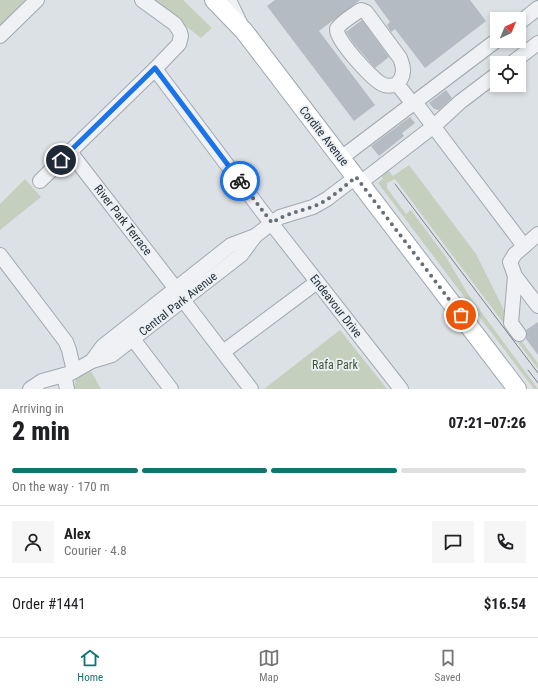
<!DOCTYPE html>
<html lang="en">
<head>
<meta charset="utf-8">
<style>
  :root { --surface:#fff; --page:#f6f6f6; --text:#202124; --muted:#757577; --line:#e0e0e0; --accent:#0f766e }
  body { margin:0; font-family:"Roboto Condensed",sans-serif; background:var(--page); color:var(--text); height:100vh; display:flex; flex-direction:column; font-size:15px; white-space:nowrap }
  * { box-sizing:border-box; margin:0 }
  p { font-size:13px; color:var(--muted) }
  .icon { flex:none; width:22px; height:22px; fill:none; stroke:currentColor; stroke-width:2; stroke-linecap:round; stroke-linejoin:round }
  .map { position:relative; height:389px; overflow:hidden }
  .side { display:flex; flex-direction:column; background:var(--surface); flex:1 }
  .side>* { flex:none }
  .needle { width:26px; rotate:44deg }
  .buttons { position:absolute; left:490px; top:12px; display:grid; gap:8px }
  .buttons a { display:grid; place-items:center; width:36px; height:36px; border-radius:0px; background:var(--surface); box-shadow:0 2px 6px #0003; font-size:20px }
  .pin { position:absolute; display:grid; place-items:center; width:34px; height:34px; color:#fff; margin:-17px; border:2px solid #fff; border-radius:50%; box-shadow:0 1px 4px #0007 }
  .courier { position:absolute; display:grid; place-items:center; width:40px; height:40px; margin:-20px; border:3px solid #1a73e8; border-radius:50%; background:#fff; color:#222; box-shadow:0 1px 5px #0007 }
  .summary em { font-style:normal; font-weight:800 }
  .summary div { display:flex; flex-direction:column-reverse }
  .summary { display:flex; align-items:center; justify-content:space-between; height:68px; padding:0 12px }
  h1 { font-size:26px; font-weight:800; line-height:30px }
  .bar { display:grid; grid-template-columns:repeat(4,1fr); gap:6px 4px; align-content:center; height:48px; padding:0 12px }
  .bar i { height:5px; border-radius:3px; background:var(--line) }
  .bar .active { background:var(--accent) }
  .bar p { grid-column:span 4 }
  .line { display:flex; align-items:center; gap:10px; padding:0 12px; border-top:1px solid var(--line) }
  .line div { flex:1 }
  .round { display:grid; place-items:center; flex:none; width:42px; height:42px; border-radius:0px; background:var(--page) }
  .tabs { display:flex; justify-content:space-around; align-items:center; height:56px; border-top:1px solid var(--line); background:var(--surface); font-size:11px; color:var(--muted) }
  .tabs a { display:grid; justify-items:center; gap:2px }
  .tabs .active { color:var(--accent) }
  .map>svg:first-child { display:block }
  .green { fill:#c4d0bd }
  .building { fill:#b4bbc3 }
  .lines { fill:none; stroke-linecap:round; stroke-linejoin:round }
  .minor-casing { stroke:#a2a8b0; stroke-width:16 }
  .major-casing { stroke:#9ca6b2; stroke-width:20 }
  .minor { stroke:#eff1f5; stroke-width:14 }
  .major { stroke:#fff; stroke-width:18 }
  .tram { stroke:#76828f; stroke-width:1 }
  .done { stroke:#666e78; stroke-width:4; stroke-dasharray:0 7.2 }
  .route { stroke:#1a73e8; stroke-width:5 }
  .labels { text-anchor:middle; stroke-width:3.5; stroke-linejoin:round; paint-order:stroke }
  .street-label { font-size:12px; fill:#26303c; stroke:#ebf0f4 }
  .park-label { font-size:12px; fill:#3e5834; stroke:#ebf0f4 }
</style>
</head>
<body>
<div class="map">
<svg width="538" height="389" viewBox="0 0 538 389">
  <rect width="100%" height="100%" fill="#dce1e6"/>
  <g class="green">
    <path d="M0,0H30L0,29Z"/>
    <path d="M153,0H183L212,28L201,38Z"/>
    <path d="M409,165L476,254L516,334L538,363V369L395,179L387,183V188L406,214L411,210L446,257L468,294L538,389H534L378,183L383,179L381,176L388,170L393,176Z"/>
    <path d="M25,179L41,197L0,230V204Z"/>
    <path d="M340,330L387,389H264Z"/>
    <path d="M91,371L101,389H76L74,387L76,379Z"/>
  </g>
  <g class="building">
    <path d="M275,0H360L319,31L375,105L354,121L267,6Z"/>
    <path d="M374,0H470L486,21L425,68L395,29L391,32L387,25L390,22Z"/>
    <path d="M362,20L389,57L375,68L354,44L346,32Z"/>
    <path d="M446,90L452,98L439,110L434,109L429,103Z"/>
    <path d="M410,117L415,123L402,133L404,136L379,156L371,146Z"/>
    <path d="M538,322V355L526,339L527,334L526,330Z"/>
  </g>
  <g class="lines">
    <g class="minor-casing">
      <g id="minor">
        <path d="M229,0L240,23"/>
        <path d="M519,23L538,8"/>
        <path d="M0,36L37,0"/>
        <path d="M512,63L538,43"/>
        <path d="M155,69L261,210L401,389"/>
        <path d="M397,84C405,76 404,68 400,58L366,12L361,10L359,11C353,15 340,23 337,29C334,38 373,80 382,84C387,87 392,86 397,84L413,104"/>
        <path d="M415,102L524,246"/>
        <path d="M70,152L176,289"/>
        <path d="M341,158L497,40"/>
        <path d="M40,181L155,69L179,44L181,36L180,32L175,24L142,0"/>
        <path d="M360,183L434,126L460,102L497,74"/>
        <path d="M538,234L515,254L510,262L515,276L538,306"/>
        <path d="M0,255L66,342L69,350L74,371"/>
        <path d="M515,276L511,323L519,334"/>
        <path d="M183,300L251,389"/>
        <path d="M133,339L171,389"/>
        <path d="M223,352L317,282"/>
        <path d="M92,361L103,346L231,245L255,236L280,217L313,207L327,199L356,177"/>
        <path d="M64,375L67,389"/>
        <path d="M30,389L42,381L71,373L92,361L112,355L241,255L255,236"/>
      </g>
    </g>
    <g class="major-casing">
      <path id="major" d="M214,0L244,31L517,389"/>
    </g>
    <use href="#minor" class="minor"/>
    <use href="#major" class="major"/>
    <g class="tram">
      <path d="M395,184L538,373"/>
      <path d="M528,370L538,383"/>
    </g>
  </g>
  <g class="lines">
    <path class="done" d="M240,181L272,223C285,214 298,212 312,207C329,201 342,188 356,177L461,315"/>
    <path class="route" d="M61,160L155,68L240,181"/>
  </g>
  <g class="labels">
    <g class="street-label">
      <text transform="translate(324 136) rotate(52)" y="4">Cordite Avenue</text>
      <text transform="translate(123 220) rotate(52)" y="4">River Park Terrace</text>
      <text transform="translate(178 304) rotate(-38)" y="4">Central Park Avenue</text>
      <text transform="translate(336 306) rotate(52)" y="4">Endeavour Drive</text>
    </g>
    <g class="park-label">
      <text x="335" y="369">Rafa Park</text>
    </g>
  </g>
</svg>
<div class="buttons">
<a><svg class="needle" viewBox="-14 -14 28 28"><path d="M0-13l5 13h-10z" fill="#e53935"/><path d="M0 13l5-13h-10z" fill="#757577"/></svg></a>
<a><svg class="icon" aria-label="locate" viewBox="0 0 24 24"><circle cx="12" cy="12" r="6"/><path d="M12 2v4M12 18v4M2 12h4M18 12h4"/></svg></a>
</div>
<div class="pin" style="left:461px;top:315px;background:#ea580c"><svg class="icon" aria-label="bag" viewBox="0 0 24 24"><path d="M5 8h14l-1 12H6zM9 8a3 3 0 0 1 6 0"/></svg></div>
<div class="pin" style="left:61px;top:160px;background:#1f2937"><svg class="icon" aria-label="home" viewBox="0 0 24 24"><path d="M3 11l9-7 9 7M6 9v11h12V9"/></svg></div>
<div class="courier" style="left:240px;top:181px"><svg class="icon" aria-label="bike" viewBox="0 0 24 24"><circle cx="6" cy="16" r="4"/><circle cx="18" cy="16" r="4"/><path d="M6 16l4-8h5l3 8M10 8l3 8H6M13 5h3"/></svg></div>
</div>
<section class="side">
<div class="summary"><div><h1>2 min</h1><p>Arriving in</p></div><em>07:21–07:26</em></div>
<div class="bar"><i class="active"></i><i class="active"></i><i class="active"></i><i></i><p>On the way · 170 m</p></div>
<div class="line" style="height:72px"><a class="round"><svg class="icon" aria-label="person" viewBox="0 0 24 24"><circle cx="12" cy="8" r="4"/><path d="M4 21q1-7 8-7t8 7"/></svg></a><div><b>Alex</b><p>Courier · 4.8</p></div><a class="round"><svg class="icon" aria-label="chat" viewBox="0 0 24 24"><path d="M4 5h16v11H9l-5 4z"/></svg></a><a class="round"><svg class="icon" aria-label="phone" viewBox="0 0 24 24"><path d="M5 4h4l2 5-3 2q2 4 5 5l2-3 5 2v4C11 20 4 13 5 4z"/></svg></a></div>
<div class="line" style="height:52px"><div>Order #1441</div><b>$16.54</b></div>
</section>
<nav class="tabs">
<a class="active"><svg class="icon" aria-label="home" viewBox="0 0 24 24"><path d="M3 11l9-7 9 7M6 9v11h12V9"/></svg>Home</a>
<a><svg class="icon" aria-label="map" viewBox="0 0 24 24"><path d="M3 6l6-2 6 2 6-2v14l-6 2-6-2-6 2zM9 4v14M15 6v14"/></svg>Map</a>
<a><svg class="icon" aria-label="saved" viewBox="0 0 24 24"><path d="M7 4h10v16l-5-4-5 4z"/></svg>Saved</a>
</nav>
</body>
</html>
